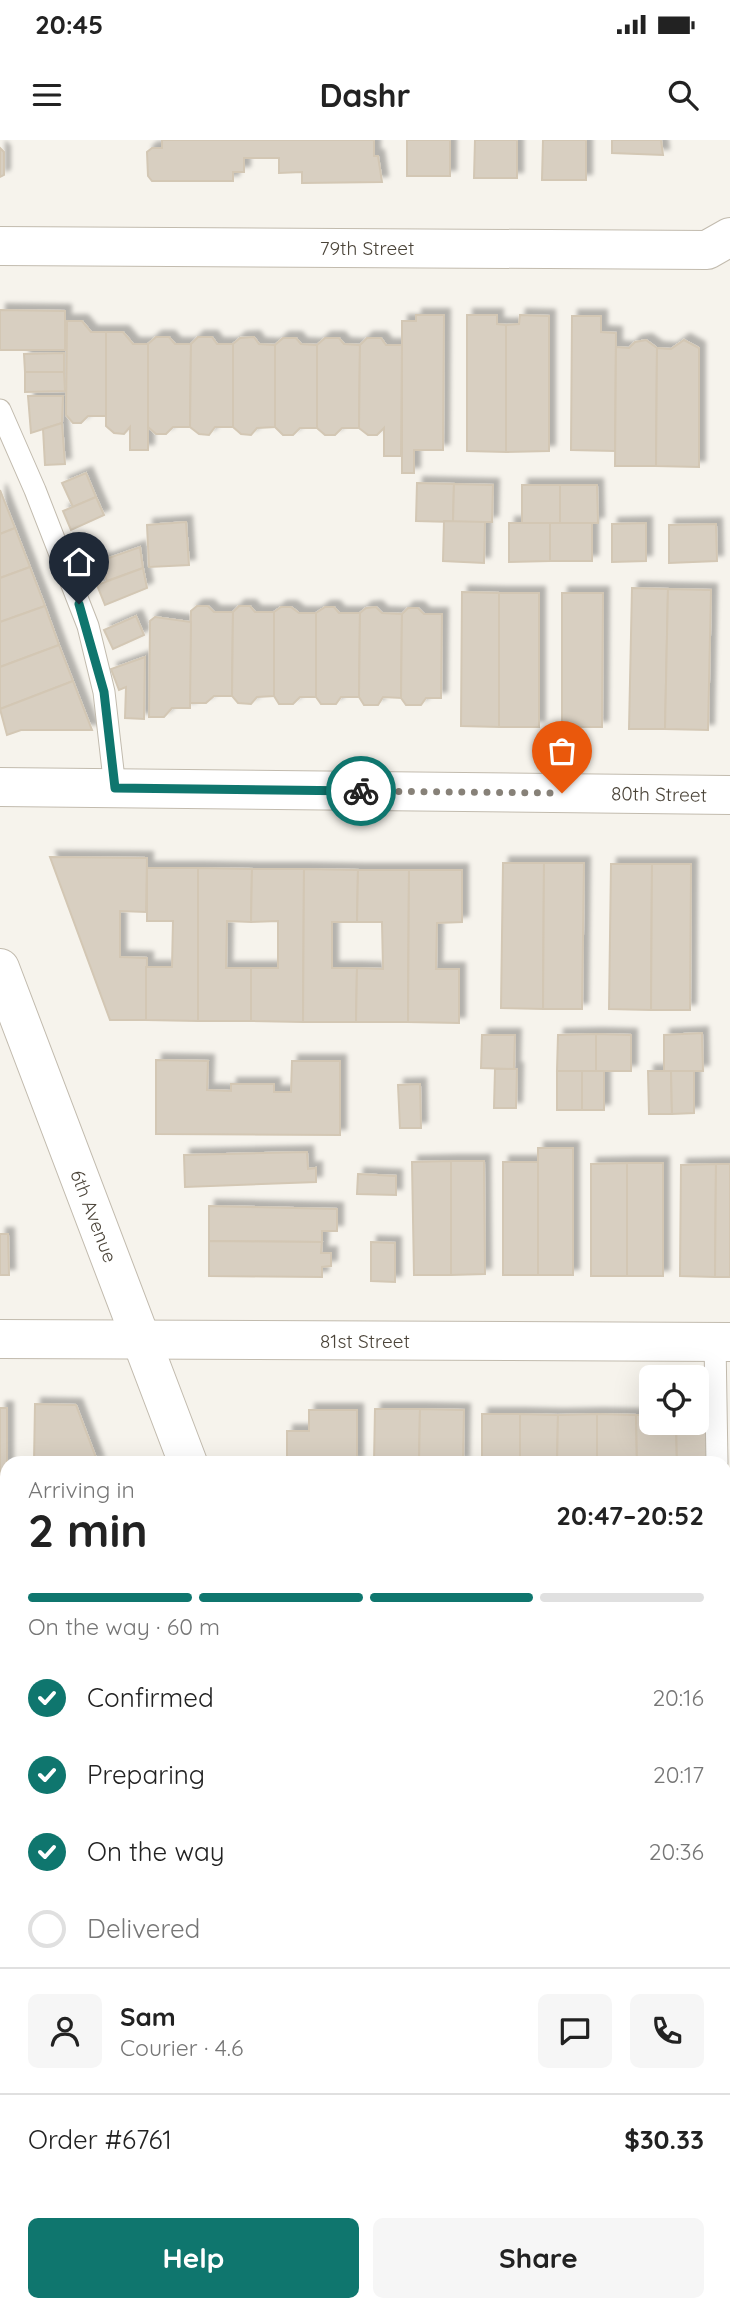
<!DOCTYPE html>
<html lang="en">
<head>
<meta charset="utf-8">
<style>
  :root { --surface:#fff; --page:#f6f6f6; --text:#222; --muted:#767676; --line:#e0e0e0; --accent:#0f766e }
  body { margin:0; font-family:Quicksand,sans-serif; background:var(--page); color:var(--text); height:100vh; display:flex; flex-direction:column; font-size:26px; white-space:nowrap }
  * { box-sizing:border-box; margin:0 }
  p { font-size:23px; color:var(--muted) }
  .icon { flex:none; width:38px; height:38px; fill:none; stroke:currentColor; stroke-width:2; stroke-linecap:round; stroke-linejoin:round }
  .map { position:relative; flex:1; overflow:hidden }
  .sheet { position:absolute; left:0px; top:1316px; width:732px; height:856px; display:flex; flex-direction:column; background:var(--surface); border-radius:21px 21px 0 0; box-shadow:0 7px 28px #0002 }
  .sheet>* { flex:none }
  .fabs { position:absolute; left:639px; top:1225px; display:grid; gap:14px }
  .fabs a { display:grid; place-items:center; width:70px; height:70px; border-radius:10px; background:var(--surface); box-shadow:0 7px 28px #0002; font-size:35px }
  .pin { position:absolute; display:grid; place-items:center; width:60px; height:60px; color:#fff; margin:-72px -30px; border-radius:50% 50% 50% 0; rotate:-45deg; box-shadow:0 0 7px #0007 }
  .pin .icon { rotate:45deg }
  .courier { position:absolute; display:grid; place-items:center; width:70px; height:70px; margin:-35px; border:5px solid #0f766e; border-radius:50%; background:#fff; color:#222; box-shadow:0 2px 9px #0007 }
  .overview em { font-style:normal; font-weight:700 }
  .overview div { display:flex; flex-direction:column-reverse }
  .overview { display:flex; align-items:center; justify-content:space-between; height:119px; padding:0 28px }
  h1 { font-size:46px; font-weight:700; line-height:52px }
  .bar { display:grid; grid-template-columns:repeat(4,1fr); gap:10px 7px; align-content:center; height:84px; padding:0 28px }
  .bar i { height:9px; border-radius:5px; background:var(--line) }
  .bar .current { background:var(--accent) }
  .bar p { grid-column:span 4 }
  .line { display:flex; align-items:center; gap:18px; padding:0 28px; border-top:2px solid var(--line) }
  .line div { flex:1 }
  .round { display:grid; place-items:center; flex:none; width:74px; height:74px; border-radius:10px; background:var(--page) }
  ol { padding:0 28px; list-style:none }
  li { display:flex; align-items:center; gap:21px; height:77px }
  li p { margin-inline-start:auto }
  li .icon { padding:7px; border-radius:50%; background:var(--accent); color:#fff; stroke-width:4 }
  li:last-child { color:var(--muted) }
  li i { width:38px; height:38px; border:4px solid var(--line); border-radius:50% }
  .cta { display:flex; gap:14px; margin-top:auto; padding:14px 28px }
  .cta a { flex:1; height:80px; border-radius:10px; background:var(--accent); color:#fff; font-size:28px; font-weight:700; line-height:80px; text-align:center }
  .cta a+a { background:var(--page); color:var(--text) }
  .status { display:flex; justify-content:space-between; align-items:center; height:49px; padding:0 35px; background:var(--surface); direction:ltr }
  .status svg { height:19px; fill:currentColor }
  header { display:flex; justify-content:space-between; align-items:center; height:91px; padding:0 28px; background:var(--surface); font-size:32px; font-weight:700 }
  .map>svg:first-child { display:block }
  .green { fill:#d2eab5 }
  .building { fill:#d8cfc1; stroke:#d3c7b4; stroke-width:2; filter:url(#shadow) }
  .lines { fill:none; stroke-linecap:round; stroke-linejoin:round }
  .service-casing { stroke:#c2bbae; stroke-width:23 }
  .minor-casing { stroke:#c2bbae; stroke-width:40 }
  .tertiary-casing { stroke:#c2bbae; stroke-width:40 }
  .service { stroke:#fff; stroke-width:21 }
  .minor { stroke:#fff; stroke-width:38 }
  .tertiary { stroke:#fff; stroke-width:38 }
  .done { stroke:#878178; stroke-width:7; stroke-dasharray:0 12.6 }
  .route { stroke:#0f766e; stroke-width:9 }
  .labels { text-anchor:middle; stroke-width:5; stroke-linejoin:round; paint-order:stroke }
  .street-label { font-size:19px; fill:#4b4439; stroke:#fff }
</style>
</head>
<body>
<div class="status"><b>20:45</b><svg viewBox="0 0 49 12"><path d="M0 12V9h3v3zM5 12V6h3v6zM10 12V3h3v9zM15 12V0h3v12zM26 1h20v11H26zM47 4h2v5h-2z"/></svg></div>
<header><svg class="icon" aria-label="menu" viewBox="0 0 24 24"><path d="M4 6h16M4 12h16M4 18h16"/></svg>Dashr<svg class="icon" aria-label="search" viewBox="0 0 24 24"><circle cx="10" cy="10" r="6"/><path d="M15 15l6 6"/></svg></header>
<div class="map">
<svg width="730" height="2171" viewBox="0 0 730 2171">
  <defs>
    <filter id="shadow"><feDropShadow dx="6" dy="-6" stdDeviation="2" flood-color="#0004"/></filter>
  </defs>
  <rect width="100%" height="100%" fill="#f6f3ec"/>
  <path class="green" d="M724,1472H730V1704L724,1703Z"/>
  <g class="building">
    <path d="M162,0H374V16H378L382,42L302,43V32L279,33V18H244V32H233V41H152L148,36L147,12L152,8H162Z"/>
    <rect x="407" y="0" width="43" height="36"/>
    <path d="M475,0H517V38H474Z"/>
    <path d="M543,0H586V40H542Z"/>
    <path d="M612,0H661L663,15L612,13Z"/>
    <path d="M0,8L4,12V35L0,37Z"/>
    <path d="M0,170L65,171V210H0Z"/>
    <path d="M416,175H444L443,310H414V333H402V181H416Z"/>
    <path d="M467,175H497V184L506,185V312L467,311Z"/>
    <path d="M520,175L549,176V311L506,312V185L519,184Z"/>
    <path d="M572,176H601V192L616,193L615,311L571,310Z"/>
    <path d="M67,181H82L91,192H106V276H88L81,283H73L66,275Z"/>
    <path d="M106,192H123L133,204H148V310H130V287L124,294L114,293L106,286Z"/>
    <path d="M156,197H169L175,204H191L190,287H173L166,294H156L148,287V204Z"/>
    <path d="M198,197H212L217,204H233V287H215L209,295L199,294L190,287L191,204Z"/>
    <path d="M254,197L259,204L275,205V287L257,288L251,295L241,294L233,287V204L240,198Z"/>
    <path d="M283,198H296L301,204L317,205V288H300L293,295H283L275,287V205Z"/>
    <path d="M325,198H339L344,204L360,205L359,288H342L335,295H325L317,288V205Z"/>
    <path d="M367,198H381L386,205H402L401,316H384V288L377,295H368L359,288L360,205Z"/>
    <path d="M646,200L657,208L656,326H615L616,207L629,208L635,202Z"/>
    <path d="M684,200L699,208V327L656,326L657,208L671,209Z"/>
    <path d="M64,213V232H25L24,214Z"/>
    <path d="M25,232H64L65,251L25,252Z"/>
    <path d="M28,256H63L62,283L31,293Z"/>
    <path d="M62,283L65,324L45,325L43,289Z"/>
    <path d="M86,333L96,357L73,367L62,343Z"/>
    <path d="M417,343L454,344L453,382L416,381Z"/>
    <path d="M454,344L493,345L492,382H453Z"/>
    <path d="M522,345H560V383L522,384Z"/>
    <path d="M560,345H597L598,383H560Z"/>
    <path d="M0,350L15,388L0,394Z"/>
    <path d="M96,357L104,375L71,390L63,371Z"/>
    <path d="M444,381L485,382L484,423L443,421Z"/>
    <path d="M186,382L189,425L149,427L147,385Z"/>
    <path d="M509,383H550V421L509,422Z"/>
    <rect x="550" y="383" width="42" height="38"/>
    <path d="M646,383V421L612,422V384Z"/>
    <path d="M716,384L717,421L669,423V385Z"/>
    <path d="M15,388L30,427L0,438V394Z"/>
    <path d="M140,407L143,428L107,441L100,421Z"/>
    <path d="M30,427L45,466L0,482V438Z"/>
    <path d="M143,428L147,448L105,465L97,445Z"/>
    <path d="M632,448L668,449L665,589H629Z"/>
    <path d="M668,449L711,450L708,590L665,589Z"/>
    <path d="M462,452L499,453V587L461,586Z"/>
    <rect x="499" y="453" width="40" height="134"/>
    <path d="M562,453H603L602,587H562Z"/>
    <path d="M45,466L59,505L0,527V482Z"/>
    <path d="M197,466H208L214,472H233L232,556H214L206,563H189L191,471Z"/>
    <path d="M239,466H250L255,472H274V556L257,557L251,564L238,563L232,556L233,472Z"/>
    <path d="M281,467H291L299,473H316V557H300L293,564H279L274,556V472Z"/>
    <path d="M325,467H334L339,473H360L359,557H341L336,564H321L316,557V473Z"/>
    <path d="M376,467L382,473L402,474L401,558L383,557L378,565H364L359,557L360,473L366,468Z"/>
    <path d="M408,468H418L424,474H442L441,558H426L421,565H406L401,558L402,474Z"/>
    <path d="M136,476L144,495L113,509L104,490Z"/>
    <path d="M155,477L191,482L190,568H172L164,577H149L150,481Z"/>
    <path d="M59,505L73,541L0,569V527Z"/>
    <path d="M145,517L144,579L125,578L126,547L119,550L111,529Z"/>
    <path d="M73,541L92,590H21L7,595L0,569Z"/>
    <path d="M50,717L147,718L146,772L120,771V817L147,818L146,880H110Z"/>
    <path d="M503,723H544L543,869L501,868Z"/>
    <path d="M544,723H584L582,869H543Z"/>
    <path d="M611,724H652L651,870L609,869Z"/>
    <path d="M652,724H691L690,870H651Z"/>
    <path d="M147,728H198V881L146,880V827H172L173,781H147Z"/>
    <path d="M198,728L252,729L251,782L227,781L226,828H251V881H198Z"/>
    <path d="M252,729H304L303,882L251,881V828H278V781L251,782Z"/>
    <path d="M304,729L358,730L357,782H332V828H357L356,882H303Z"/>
    <path d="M358,730H409L408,882H356L357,828L383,829L382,782H357Z"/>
    <path d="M409,730H462V782L437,783L436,829H459V883L408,882Z"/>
    <path d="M702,893L703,931H664V895Z"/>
    <path d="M596,894L631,895V931H596Z"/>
    <path d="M596,894V931H557L558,895Z"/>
    <path d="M482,895H515L514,929L481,928Z"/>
    <path d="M156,920L208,921L207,950L231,951V944H274V952H291L292,921H340V995L156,994Z"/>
    <path d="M495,929H517L516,968H494Z"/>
    <rect x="557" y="931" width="25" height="39"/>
    <rect x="582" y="931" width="22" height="39"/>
    <path d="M648,931H671L672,974H649Z"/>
    <path d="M671,931H694V973L672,974Z"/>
    <path d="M420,944L421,988H400L398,945Z"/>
    <rect x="538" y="1008" width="35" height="127"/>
    <path d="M307,1012L308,1029L316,1028V1042L185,1047L184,1015Z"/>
    <path d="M451,1021V1135H414L412,1022Z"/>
    <path d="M451,1021H484L485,1134L451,1135Z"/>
    <rect x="503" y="1022" width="35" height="113"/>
    <path d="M627,1023V1136H591V1024Z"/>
    <rect x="627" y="1023" width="36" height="113"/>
    <path d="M716,1024L715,1137L680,1136L681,1025Z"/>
    <path d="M716,1024H730V1137H715Z"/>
    <path d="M358,1034L396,1036V1055L357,1054Z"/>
    <path d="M209,1066L337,1069V1091H322V1102L209,1101Z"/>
    <path d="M0,1094H8L9,1135H0Z"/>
    <path d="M209,1101L322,1102L321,1113H331V1126L322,1127V1137L209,1136Z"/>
    <path d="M371,1102L395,1103V1142L371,1141Z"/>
    <path d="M35,1264L76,1265L98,1323H34Z"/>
    <rect x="0" y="1268" width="7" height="162"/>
    <path d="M375,1269H420L419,1323H374Z"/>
    <path d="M420,1269L464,1270L463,1323H419Z"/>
    <path d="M309,1270H357V1323H287V1291H309Z"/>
    <rect x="482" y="1274" width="38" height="49"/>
    <path d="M520,1274L558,1275L557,1323H520Z"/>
    <path d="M597,1274V1323H557L558,1275Z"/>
    <path d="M597,1274L636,1275L637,1323H597Z"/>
    <path d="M636,1275H651V1283H676L677,1323H637Z"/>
    <path d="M696,1275H715L714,1323H677L676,1283H696Z"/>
    <rect x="0" y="1476" width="7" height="18"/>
    <rect x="0" y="1572" width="7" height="19"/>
    <rect x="0" y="1591" width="7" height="37"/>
    <rect x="0" y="1645" width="7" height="36"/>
    <rect x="0" y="1822" width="7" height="153"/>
    <path d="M727,1826H730V1875H724Z"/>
    <rect x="724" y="1894" width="6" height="53"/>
    <path d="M724,1961H730V2017L724,2016Z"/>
    <rect x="0" y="2024" width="7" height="36"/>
    <path d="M724,2050H730V2171H601L599,2165L726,2168Z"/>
    <rect x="19" y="2165" width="39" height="6"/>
    <rect x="58" y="2165" width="41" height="6"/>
    <rect x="116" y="2165" width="40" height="6"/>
    <rect x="156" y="2165" width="38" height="6"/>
    <rect x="214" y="2165" width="39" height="6"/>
    <rect x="253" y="2165" width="39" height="6"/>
    <rect x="311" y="2165" width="39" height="6"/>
    <rect x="350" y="2165" width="39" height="6"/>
  </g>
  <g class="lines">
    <g class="service-casing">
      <g id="service">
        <path d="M0,270L35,350L88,486L104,552L115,648"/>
        <path d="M715,1202L717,1323"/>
      </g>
    </g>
    <g class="minor-casing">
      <g id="minor">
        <path d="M0,106L707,110L730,97"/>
        <path d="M0,647L730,655"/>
        <path d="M0,1199L730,1202"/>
        <path d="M724,1746L730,1745"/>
        <path d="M0,1748H7"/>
      </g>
    </g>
    <g class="tertiary-casing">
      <g id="tertiary">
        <path d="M0,828L188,1323"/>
        <path d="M505,2165L507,2171"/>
      </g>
    </g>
    <use href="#service" class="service"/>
    <use href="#minor" class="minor"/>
    <use href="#tertiary" class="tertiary"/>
  </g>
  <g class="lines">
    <path class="done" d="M361,651L562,653"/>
    <path class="route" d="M79,464L104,552L115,648L361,651"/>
  </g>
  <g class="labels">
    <g class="street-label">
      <text x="367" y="115">79th Street</text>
      <text transform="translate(659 654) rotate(1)" y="7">80th Street</text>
      <text transform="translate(94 1076) rotate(69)" y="7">6th Avenue</text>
      <text x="365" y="1208">81st Street</text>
    </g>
  </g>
</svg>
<div class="fabs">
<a><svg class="icon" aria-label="locate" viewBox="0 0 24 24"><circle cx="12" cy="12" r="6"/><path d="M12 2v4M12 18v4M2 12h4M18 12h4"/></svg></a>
</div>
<div class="pin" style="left:562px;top:653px;background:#ea580c"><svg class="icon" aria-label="bag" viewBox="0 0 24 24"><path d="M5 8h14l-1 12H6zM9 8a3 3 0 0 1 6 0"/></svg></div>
<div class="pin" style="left:79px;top:464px;background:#1f2937"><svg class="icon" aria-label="home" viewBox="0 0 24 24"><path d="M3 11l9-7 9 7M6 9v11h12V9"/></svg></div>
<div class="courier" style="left:361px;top:651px"><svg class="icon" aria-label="bike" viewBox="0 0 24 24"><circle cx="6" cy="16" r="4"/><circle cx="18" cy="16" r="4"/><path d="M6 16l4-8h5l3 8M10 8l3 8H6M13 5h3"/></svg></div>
<section class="sheet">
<div class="overview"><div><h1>2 min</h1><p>Arriving in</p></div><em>20:47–20:52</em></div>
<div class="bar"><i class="current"></i><i class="current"></i><i class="current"></i><i></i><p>On the way · 60 m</p></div>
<ol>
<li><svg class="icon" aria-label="check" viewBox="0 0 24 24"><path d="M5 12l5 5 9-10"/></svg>Confirmed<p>20:16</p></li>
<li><svg class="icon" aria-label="check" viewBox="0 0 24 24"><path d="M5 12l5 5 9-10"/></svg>Preparing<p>20:17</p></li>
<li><svg class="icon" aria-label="check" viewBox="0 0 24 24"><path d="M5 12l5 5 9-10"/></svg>On the way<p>20:36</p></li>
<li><i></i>Delivered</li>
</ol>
<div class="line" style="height:126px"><a class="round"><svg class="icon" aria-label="person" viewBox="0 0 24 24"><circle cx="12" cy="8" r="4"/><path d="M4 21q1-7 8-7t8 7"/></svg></a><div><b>Sam</b><p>Courier · 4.6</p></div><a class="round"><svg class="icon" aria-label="chat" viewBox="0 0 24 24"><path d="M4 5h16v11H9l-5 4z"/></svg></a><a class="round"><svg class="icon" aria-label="phone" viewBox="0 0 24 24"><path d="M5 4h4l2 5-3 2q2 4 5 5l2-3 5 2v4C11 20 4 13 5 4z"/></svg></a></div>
<div class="line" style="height:91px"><div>Order #6761</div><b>$30.33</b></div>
<div class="cta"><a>Help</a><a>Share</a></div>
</section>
</div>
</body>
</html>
